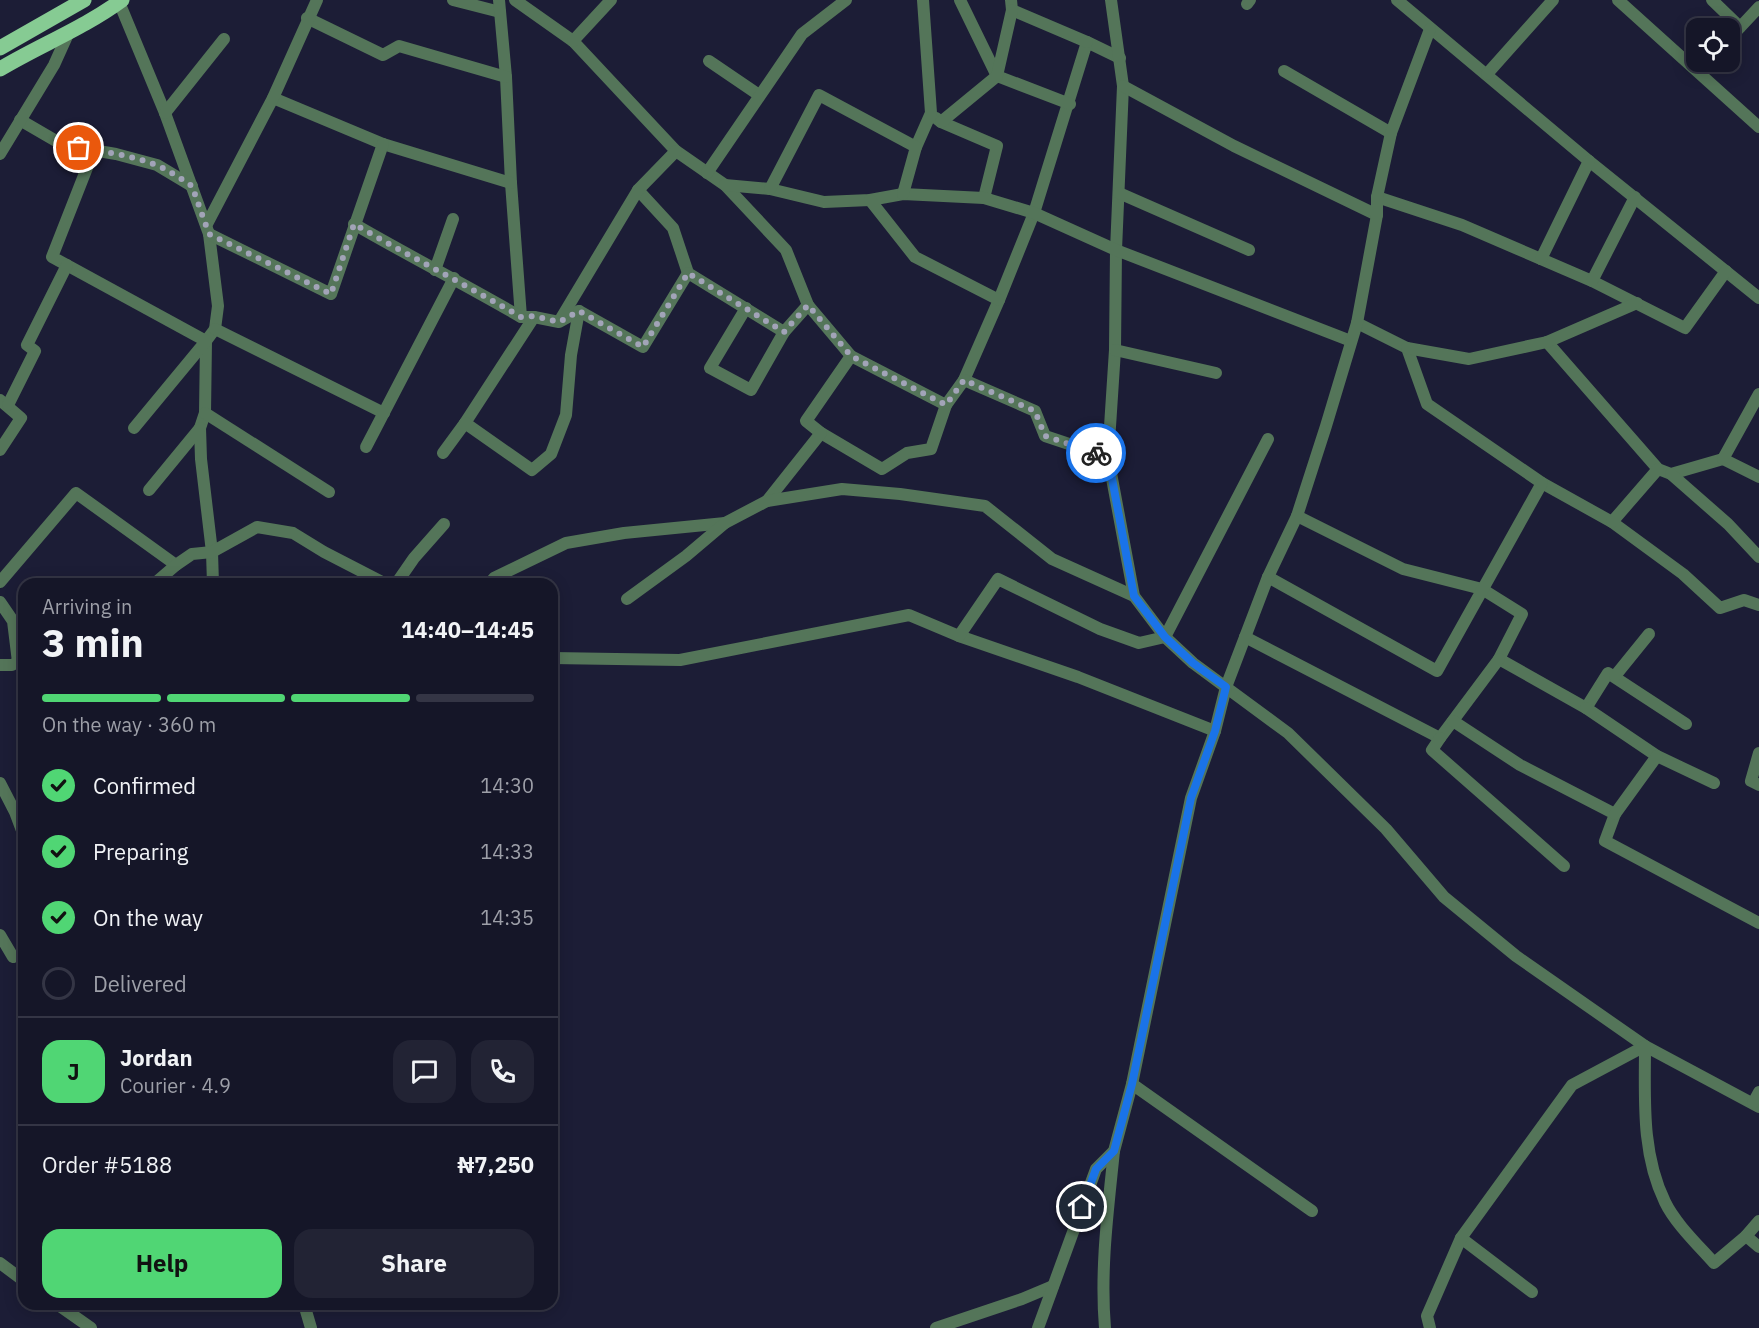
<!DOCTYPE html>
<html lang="en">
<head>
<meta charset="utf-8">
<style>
  :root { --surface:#151628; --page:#222334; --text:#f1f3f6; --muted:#9d9fa8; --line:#343545; --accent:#50d674 }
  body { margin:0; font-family:"IBM Plex Sans",sans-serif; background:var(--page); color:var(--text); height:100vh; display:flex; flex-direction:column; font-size:22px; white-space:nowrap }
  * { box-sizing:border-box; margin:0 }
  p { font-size:20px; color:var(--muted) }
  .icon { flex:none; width:33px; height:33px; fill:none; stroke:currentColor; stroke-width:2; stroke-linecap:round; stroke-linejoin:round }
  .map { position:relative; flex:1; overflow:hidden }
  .details { position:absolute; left:18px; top:578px; width:540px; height:732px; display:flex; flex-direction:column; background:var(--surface); border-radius:18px; box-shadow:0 3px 15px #0003,0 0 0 2px var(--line) }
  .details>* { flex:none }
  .tools { position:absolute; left:1686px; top:18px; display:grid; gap:12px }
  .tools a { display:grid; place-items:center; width:54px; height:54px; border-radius:12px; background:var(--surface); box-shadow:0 3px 15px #0003,0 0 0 2px var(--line); font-size:30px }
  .pin { position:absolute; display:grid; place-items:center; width:51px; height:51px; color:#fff; margin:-26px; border:3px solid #fff; border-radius:50%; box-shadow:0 2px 6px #0007 }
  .courier { position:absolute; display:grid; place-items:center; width:60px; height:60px; margin:-30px; border:4px solid #1a73e8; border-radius:50%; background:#fff; color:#222; box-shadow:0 2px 8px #0007 }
  .summary em { font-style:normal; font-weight:800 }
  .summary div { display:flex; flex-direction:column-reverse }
  .summary { display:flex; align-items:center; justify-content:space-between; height:102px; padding:0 24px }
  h1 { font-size:39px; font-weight:800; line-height:45px }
  .bar { display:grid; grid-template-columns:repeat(4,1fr); gap:9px 6px; align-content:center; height:72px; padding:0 24px }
  .bar i { height:8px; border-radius:4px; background:var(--line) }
  .bar .active { background:var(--accent) }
  .bar p { grid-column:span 4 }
  .line { display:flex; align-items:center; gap:15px; padding:0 24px; border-top:2px solid var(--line) }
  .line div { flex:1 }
  .round { display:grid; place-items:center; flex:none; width:63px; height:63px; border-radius:18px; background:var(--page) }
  ol { padding:0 24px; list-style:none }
  li { display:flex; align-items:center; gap:18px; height:66px }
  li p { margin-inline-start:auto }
  li .icon { padding:6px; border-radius:50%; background:var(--accent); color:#111; stroke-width:4 }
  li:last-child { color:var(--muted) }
  li i { width:33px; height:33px; border:3px solid var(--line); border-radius:50% }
  .action { display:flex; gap:12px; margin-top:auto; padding:12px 24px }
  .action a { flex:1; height:69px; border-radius:18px; background:var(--accent); color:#111; font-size:24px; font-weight:800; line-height:69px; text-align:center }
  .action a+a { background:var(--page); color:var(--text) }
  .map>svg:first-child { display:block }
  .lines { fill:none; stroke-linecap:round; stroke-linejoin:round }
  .minor { stroke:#547559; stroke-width:12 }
  .primary { stroke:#86cb93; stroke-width:15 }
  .done { stroke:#a2a4b8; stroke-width:6; stroke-dasharray:0 10.8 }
  .route { stroke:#1a73e8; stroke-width:8 }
</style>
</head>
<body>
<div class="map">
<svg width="1759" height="1328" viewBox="0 0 1759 1328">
  <rect width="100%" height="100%" fill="#1c1d36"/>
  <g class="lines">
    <g class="minor">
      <path d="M453,0L500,12"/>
      <path d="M499,0L506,77L511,183L521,317"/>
      <path d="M515,0L573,41L676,151L725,185L786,250L808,305L851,356L946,405L964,380L999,300L1034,213L1087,42L1120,58"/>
      <path d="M960,0L997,76L1070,104"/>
      <path d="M1011,0L1012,10L1087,42"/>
      <path d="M1111,0L1123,86L1116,250L1115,350L1108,457L1134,596L1165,637L1193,663L1288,733L1386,829L1444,897L1516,956L1645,1046L1759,1107"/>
      <path d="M1397,0L1589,161L1759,298"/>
      <path d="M1618,0L1759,127"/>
      <path d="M1712,0L1740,27"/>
      <path d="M119,2L165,113L209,234L218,306L215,329L206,341L205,413L200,428L201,459L212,552L213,584"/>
      <path d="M1247,4L1250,0"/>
      <path d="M307,18L383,55L399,46L506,77"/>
      <path d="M1730,38L1759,7"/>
      <path d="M573,41L611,0"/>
      <path d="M709,61L759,95"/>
      <path d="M1284,71L1391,133"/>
      <path d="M1487,74L1553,0"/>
      <path d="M1123,86L1234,146L1377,215"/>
      <path d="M273,98L383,144L511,183"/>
      <path d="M165,113L224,39"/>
      <path d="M936,118L941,122L997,146L984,198"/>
      <path d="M20,120L63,145L116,154L157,165L192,186"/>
      <path d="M941,122L997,76L1012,10"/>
      <path d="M916,147L931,113L923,0"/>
      <path d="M94,150L52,257L206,341L134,428"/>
      <path d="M0,154L54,65L68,34"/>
      <path d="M707,173L802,34L846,0"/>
      <path d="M725,185L770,189L824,202L870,200L903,194L984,198L1034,213L1116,250L1351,341"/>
      <path d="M770,189L819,95L916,147L903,194"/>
      <path d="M638,190L673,228L688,273L784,332L808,305"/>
      <path d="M1119,193L1249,250"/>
      <path d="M1377,197L1462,225L1592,281L1685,328L1726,271"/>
      <path d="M870,200L915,257L999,300"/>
      <path d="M207,224L273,98L317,0"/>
      <path d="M354,224C409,256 466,285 521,317H534L559,322L579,311L643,347L688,273"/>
      <path d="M209,234L331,294L383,144"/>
      <path d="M1541,259L1589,161"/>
      <path d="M435,270L453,219"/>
      <path d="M1592,281L1635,197"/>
      <path d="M746,308L710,368L751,390L784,332"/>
      <path d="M560,320L638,190L676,151"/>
      <path d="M1357,323L1407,348L1427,404L1542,483L1612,522L1683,574L1720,608L1744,600L1759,605"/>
      <path d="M215,329L384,413"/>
      <path d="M1547,342L1658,469L1671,474L1723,459"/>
      <path d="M1407,348L1469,359L1547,342L1637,303"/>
      <path d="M1115,350L1216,373"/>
      <path d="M851,356L806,421L821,433L882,469L907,453L931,449L946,405"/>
      <path d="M964,380L1035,411L1045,436L1108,457"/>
      <path d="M1759,394L1723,459L1759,477"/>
      <path d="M0,400L21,418L0,450"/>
      <path d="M8,405L35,351L27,345L67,265"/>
      <path d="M205,413L329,492"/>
      <path d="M465,423L534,317"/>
      <path d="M366,447L454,278"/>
      <path d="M443,453L465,423L532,470L551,454L566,415L571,355L579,311"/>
      <path d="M1671,474L1728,524L1759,557"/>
      <path d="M149,490L200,428"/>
      <path d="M767,501L821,433"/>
      <path d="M1297,516L1403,569L1482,589L1522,614L1499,659L1586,708L1608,673L1686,724"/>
      <path d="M1612,522L1658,469"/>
      <path d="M1268,577L1437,671L1542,483"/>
      <path d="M0,582L76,493L176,565"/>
      <path d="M154,584L176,565L192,554L212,552L257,527L293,533L324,552L386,584"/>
      <path d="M396,584L414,558L444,524"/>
      <path d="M489,584L494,578L566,543L624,533L725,523"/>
      <path d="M627,599L686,556L725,523L767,501L842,489L900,494L985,506L1052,559L1134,596"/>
      <path d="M0,602L13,621L18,662L24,660"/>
      <path d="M959,636L1078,677L1215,731"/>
      <path d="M1245,637L1440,738L1499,659"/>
      <path d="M552,658L680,660L909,615L959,636L998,579L1100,629L1139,643L1165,637L1268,439"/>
      <path d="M0,665H12L18,662"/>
      <path d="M1615,676L1649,634"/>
      <path d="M1586,708L1657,756L1714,783"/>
      <path d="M1453,721L1520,765L1615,814L1605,841L1759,923"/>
      <path d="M1440,738L1432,750L1564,866"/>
      <path d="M1759,753L1751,781L1759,785"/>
      <path d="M0,783L15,812L24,836"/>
      <path d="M1615,814L1657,756"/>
      <path d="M0,935L13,957"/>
      <path d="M1132,1084L1312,1211"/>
      <path d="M1753,1103L1759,1092"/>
      <path d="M1746,1236L1759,1247"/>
      <path d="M1461,1238L1532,1292"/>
      <path d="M0,1263L24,1281"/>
      <path d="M57,1304L91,1328"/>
      <path d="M304,1304L311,1328"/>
      <path d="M936,1328L1022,1299L1053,1286"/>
      <path d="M1038,1328L1096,1169L1114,1151L1132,1084L1191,798L1215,731L1226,687L1268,577L1297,516L1326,426L1357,323L1377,215V197L1391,133L1430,29"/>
      <path d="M1105,1328C1100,1269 1108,1210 1114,1151"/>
      <path d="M1430,1328L1427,1316L1461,1238L1572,1085L1645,1046C1645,1098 1641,1153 1665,1202C1675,1223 1698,1245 1714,1263L1746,1236L1759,1221"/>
    </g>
    <g class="primary">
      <path d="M0,48L84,0"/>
      <path d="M0,69C40,45 84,28 122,0"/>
    </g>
  </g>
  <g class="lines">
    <path class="done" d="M79,148C105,152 131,155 156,165C169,170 181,179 192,186L209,234L331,294L354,224C409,256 466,285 521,317L534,316L559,322L579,311L643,347L688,273L784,332L808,305L851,356L946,405L964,380L1035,411L1045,436L1096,453"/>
    <path class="route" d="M1082,1207L1096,1169L1114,1151L1132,1084L1191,798L1215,731L1226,687L1193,663L1165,637L1134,596L1108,457L1096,453"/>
  </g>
</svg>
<div class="tools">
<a><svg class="icon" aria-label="locate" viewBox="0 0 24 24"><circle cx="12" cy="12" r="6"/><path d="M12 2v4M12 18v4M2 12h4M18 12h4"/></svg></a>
</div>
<div class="pin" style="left:79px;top:148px;background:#ea580c"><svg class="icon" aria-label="bag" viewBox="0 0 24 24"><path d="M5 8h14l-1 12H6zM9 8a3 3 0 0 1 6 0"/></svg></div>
<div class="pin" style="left:1082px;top:1207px;background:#1f2937"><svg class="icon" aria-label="home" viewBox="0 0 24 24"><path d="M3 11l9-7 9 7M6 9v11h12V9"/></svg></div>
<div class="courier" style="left:1096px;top:453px"><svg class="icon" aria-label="bike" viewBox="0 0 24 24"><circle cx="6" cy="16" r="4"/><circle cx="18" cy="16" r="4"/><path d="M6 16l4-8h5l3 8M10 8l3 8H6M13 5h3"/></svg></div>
<section class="details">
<div class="summary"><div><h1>3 min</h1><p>Arriving in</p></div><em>14:40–14:45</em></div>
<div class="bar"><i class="active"></i><i class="active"></i><i class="active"></i><i></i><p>On the way · 360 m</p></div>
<ol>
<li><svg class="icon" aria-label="check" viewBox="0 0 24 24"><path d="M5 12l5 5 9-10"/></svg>Confirmed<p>14:30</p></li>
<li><svg class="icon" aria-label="check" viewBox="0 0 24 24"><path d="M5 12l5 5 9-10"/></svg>Preparing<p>14:33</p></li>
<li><svg class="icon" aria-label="check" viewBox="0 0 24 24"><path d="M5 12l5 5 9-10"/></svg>On the way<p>14:35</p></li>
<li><i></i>Delivered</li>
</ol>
<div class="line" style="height:108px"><b class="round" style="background:var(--accent);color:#111">J</b><div><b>Jordan</b><p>Courier · 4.9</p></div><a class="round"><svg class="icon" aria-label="chat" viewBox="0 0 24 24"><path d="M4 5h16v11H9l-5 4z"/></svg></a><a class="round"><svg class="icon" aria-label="phone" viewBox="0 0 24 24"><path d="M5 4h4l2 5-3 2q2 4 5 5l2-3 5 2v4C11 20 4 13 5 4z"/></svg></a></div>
<div class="line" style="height:78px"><div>Order #5188</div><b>₦7,250</b></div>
<div class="action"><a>Help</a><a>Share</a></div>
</section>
</div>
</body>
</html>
